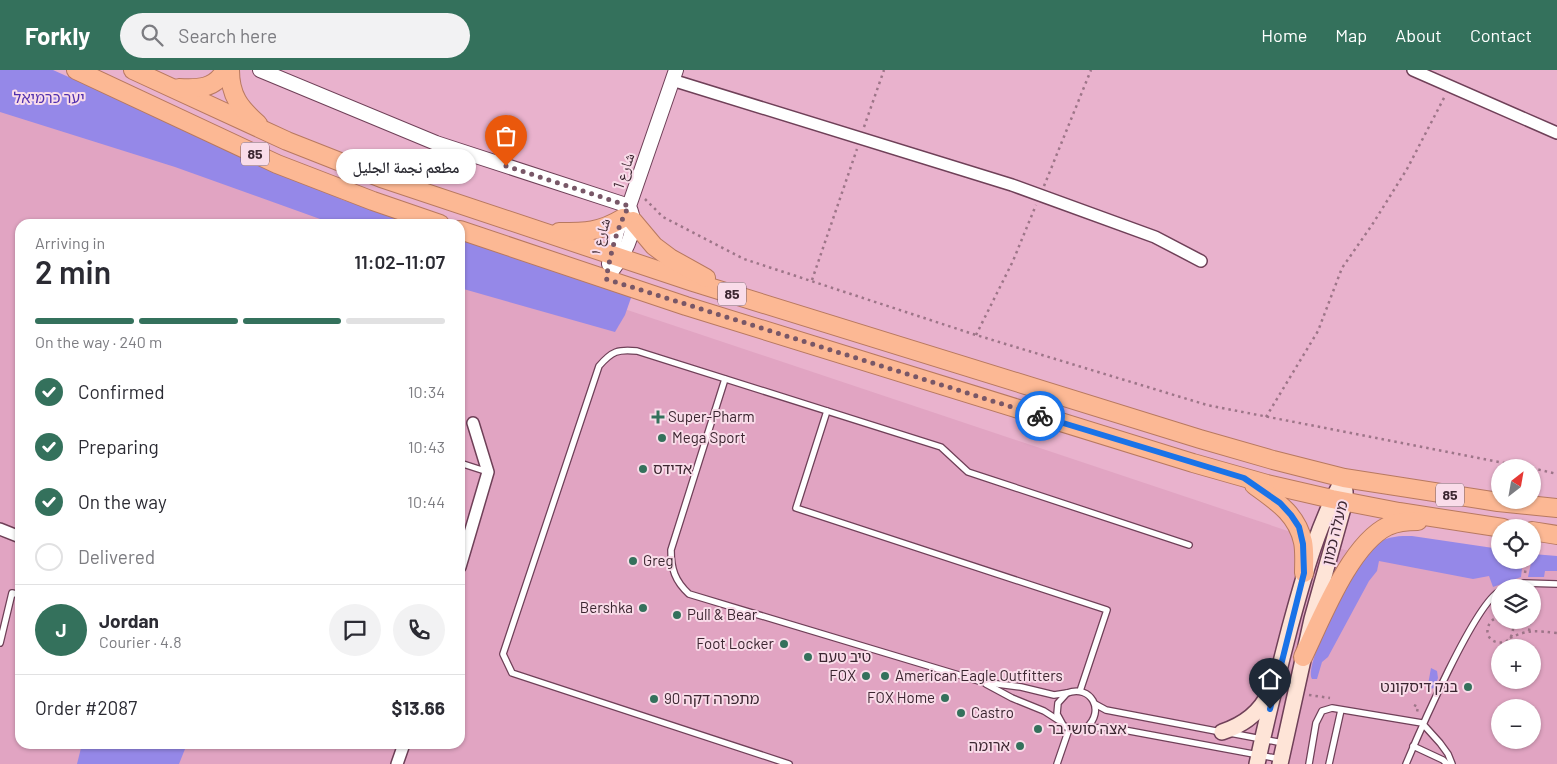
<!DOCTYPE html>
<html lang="en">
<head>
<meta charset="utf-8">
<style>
  :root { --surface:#fff; --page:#f2f2f3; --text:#2b2b33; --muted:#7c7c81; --line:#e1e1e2; --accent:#34715c }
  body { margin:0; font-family:Barlow,"Noto Naskh Arabic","Noto Sans Hebrew",sans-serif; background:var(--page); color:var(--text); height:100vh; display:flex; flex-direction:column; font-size:19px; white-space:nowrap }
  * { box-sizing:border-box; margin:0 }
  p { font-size:16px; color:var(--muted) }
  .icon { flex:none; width:28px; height:28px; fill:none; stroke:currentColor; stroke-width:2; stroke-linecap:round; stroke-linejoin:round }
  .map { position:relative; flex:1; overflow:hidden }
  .sheet { position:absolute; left:15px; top:149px; width:450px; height:530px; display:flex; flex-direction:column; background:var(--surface); border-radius:15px; box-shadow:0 1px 4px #0004 }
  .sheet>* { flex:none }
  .needle { width:32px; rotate:31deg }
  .fabs { position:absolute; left:1491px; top:389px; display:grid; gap:10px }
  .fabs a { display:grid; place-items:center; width:50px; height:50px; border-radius:50%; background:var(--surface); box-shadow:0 1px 4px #0004; font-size:25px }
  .pin { position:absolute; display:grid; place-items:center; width:42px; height:42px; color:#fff; margin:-51px -21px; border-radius:50% 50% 50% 0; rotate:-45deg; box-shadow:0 0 5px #0007 }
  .pin .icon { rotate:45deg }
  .courier { position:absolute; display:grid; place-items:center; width:50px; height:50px; margin:-25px; border:4px solid #1a73e8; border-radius:50%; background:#fff; color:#222; box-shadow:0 1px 6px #0007 }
  .bubble { position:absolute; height:35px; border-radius:18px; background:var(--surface); box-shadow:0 1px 4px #0004; font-size:16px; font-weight:600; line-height:35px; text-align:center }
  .headline em { font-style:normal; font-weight:600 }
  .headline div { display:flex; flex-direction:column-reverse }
  .headline { display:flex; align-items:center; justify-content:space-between; height:85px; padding:0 20px }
  h1 { font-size:32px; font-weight:600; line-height:38px }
  .bar { display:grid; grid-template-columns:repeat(4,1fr); gap:8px 5px; align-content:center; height:60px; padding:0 20px }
  .bar i { height:6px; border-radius:4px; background:var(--line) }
  .bar .on { background:var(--accent) }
  .bar p { grid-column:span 4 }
  .line { display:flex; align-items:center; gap:12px; padding:0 20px; border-top:1px solid var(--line) }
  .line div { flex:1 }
  .round { display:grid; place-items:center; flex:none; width:52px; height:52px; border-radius:26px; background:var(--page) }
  ol { padding:0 20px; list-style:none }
  li { display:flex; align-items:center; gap:15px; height:55px }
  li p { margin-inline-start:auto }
  li .icon { padding:5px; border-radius:50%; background:var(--accent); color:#fff; stroke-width:4 }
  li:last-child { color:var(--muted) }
  li i { width:28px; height:28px; border:2px solid var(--line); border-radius:50% }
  header { display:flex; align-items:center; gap:30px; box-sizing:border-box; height:70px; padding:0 25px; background:var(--accent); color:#fff }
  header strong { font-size:24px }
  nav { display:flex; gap:28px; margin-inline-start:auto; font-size:18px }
  .search { width:350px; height:45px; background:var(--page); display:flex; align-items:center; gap:12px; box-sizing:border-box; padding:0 18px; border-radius:28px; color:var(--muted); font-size:19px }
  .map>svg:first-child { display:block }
  .built { fill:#e1a4c2; fill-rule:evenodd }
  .green { fill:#9588e8 }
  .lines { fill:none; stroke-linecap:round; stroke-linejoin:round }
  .service-casing { stroke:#6f4058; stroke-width:8 }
  .minor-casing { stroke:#6f4058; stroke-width:14 }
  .tertiary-casing { stroke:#6f4058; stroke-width:16 }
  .secondary-casing { stroke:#6f4058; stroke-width:18 }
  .trunk-casing { stroke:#b87960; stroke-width:20 }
  .path { stroke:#9d7588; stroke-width:2.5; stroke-dasharray:2.5 4; stroke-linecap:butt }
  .service { stroke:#fff; stroke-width:5.5 }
  .minor { stroke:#fff; stroke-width:11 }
  .tertiary { stroke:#fff; stroke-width:14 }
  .secondary { stroke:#fee4d7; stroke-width:15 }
  .trunk { stroke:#fcb894; stroke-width:18 }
  .done { stroke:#785767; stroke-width:5; stroke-dasharray:0 9 }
  .route { stroke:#1a73e8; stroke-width:6 }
  .poi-dot { fill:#34715c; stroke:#f9dce9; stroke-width:2 }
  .labels { text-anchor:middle; stroke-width:4; stroke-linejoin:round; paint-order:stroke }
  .shield { fill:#f9dce9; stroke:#745d68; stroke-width:1 }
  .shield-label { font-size:14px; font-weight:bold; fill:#3b2630 }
  .park-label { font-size:15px; fill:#512fae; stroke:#f9dce9 }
  .street-label { font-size:15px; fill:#3b2630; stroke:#f9dce9 }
  .poi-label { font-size:15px; fill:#3b2630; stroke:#f9dce9; text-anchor:start }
</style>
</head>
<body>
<header>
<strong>Forkly</strong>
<div class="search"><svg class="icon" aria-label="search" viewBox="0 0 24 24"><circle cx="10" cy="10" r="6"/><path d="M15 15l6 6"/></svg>Search here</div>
<nav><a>Home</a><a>Map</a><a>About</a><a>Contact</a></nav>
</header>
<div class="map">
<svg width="1557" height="694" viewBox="0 0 1557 694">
  <rect width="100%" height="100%" fill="#e9b2cd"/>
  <path class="built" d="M0,11L369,154H20V674H460V184L1345,480L1557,495V694H0ZM1500,518H1532V550H1500ZM1500,578H1532V610H1500ZM1500,638H1532V670H1500Z"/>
  <g class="green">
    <path d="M0,0H53L343,130L415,154H334L175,97L0,42Z"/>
    <path d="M460,168L632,225L625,245L615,262L460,218Z"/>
    <path d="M1412,466L1500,479V490H1523L1521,507L1493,517L1489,506L1473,509L1379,491L1377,501L1369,511L1328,587L1322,592L1317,609H1312C1303,591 1361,486 1378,473C1388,466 1400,466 1412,466Z"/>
    <path d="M1533,484L1557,486V501H1545L1544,507H1528Z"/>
    <path d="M1431,598L1437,601L1438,608L1434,618L1427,620Z"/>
    <path d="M82,674H187L179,694H77Z"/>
  </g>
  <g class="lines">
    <g class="service-casing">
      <g id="service">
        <path d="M725,309L671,480C671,499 675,511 689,524L982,612L1021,617L1054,625L1067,623"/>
        <path d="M827,341L796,438L1107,540L1080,621"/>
        <path d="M460,393L488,402"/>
        <path d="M1508,518L1524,513L1557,514"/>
        <path d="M0,573L12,523L20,525"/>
        <path d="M986,614L1012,628L1044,641L1058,650"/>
        <path d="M1095,634L1106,640L1221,662"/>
        <path d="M1086,658C1106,641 1091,614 1067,623L1058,633L1057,644L1063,655L1071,660L1108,657L1280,689"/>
        <path d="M1230,663L1283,673"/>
        <path d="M1413,676L1443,690L1447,694"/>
        <path d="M789,694L512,603L503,584L599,296C612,281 618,279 637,281L941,377L968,402L1189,475"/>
        <path d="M1057,694L1069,659"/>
        <path d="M1309,694L1316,653L1322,641L1332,638L1422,653L1440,673L1448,684L1452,694"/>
        <path d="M1329,694L1341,640"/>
        <path d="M1406,694C1419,663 1475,533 1500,521"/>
      </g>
    </g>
    <g class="minor-casing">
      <g id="minor">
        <path d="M1413,0L1557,63"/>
        <path d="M672,10L1012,115L1155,167L1201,191"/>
        <path d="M0,459L20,467"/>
        <path d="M460,497L488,402L473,353"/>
        <path d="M397,694L404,674"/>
      </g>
    </g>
    <g class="tertiary-casing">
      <g id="tertiary">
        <path d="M260,0L436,73L629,136"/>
        <path d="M609,194L617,161L625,144"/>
        <path d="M606,209C618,193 632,174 633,152C633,147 631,141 629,136L676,0"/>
      </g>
    </g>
    <g class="secondary-casing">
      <g id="secondary">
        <path d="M1222,662C1243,655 1260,643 1269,623"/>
        <path d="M1257,694C1267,648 1278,603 1290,557C1304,506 1318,453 1344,408"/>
        <path d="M1280,694L1312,549L1345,431V421"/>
      </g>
    </g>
    <g class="trunk-casing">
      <g id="trunk">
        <path d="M76,0L277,94L373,131L440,154"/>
        <path d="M133,0L287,71L381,108L693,212L1200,369L1273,390L1344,408L1498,432L1557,438"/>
        <path d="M230,0C230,26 240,38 258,54"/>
        <path d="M179,18C198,19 215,19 225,0"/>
        <path d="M633,151L654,176L670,188L706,208"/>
        <path d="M460,160L686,236L1193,393L1267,414L1332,429L1399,442L1503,458"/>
        <path d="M559,162C585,162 600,162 623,148"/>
        <path d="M1254,415C1276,431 1297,444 1303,472C1305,482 1304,493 1304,503"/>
        <path d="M1532,461L1557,465"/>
        <path d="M1303,587C1321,550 1350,474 1388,456C1397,452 1408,451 1418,451"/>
      </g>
    </g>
    <g class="path">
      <path d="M864,57L884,0"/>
      <path d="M1044,116L1091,0"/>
      <path d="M645,129L663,147L744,189L976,265L1207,335L1530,398"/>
      <path d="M812,210L857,79"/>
      <path d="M976,265L1013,191L1036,135"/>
      <path d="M1266,347L1318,261L1342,198L1372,155L1407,99L1445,26"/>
      <path d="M1532,398L1557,404"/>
      <path d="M1525,503L1527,490"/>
      <path d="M1500,547C1494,548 1490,551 1488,557C1483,575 1513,580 1513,558L1508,550"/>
      <path d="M1529,561L1530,554"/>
      <path d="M1510,568C1528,559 1538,561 1557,563"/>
      <path d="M1309,625L1330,628"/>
      <path d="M1414,635L1418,637L1417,642"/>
    </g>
    <use href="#service" class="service"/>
    <use href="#minor" class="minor"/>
    <use href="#tertiary" class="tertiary"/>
    <use href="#secondary" class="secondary"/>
    <use href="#trunk" class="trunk"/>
  </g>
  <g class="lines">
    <path class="done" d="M506,96L629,136C616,159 611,183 606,209L1040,346"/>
    <path class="route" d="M1040,346L1244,408L1280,433L1291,445L1299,457L1303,474L1304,503L1270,639"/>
  </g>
  <g class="poi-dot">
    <path d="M655.5 339.5h5v5h5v5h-5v5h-5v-5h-5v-5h5z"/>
    <circle cx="662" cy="368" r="5"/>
    <circle cx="643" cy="399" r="5"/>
    <circle cx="633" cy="491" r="5"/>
    <circle cx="643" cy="538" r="5"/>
    <circle cx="677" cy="545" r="5"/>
    <circle cx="784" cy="574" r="5"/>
    <circle cx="808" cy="587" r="5"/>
    <circle cx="866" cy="606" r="5"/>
    <circle cx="885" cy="606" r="5"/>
    <circle cx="1468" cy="617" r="5"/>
    <circle cx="945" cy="628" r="5"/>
    <circle cx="654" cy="629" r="5"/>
    <circle cx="961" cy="643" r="5"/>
    <circle cx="1038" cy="659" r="5"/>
    <circle cx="1020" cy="676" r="5"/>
  </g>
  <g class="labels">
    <g class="shield">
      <rect x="241" y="72.5" width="28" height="23" rx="4"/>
      <rect x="718" y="212.5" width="28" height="23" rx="4"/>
      <rect x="1436" y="413.5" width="28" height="23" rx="4"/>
    </g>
    <g class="shield-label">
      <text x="255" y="89">85</text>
      <text x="732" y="229">85</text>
      <text x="1450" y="430">85</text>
    </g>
    <g class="park-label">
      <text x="49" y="33">יער כרמיאל</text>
    </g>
    <g class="street-label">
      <text transform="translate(624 101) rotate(-71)" y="5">شارع 1</text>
      <text transform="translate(600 167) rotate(-73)" y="5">شارع ١</text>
      <text transform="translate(1335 463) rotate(-76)" y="5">מעלה כמון</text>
    </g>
    <g class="poi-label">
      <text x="668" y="352">Super-Pharm</text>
      <text x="672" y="373">Mega Sport</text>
      <text x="653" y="404">אדידס</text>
      <text x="643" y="496">Greg</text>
      <text x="633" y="543" text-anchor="end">Bershka</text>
      <text x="687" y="550">Pull &amp; Bear</text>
      <text x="774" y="579" text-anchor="end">Foot Locker</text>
      <text x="818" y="592">טיב טעם</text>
      <text x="856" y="611" text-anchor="end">FOX</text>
      <text x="895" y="611">American Eagle Outfitters</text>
      <text x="1458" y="622" text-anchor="end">בנק דיסקונט</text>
      <text x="935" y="633" text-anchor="end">FOX Home</text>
      <text x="664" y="634">מתפרה דקה 90</text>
      <text x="971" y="648">Castro</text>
      <text x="1048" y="664">אצה סושי בר</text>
      <text x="1010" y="681" text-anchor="end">ארומה</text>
    </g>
  </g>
</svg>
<div class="fabs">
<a><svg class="needle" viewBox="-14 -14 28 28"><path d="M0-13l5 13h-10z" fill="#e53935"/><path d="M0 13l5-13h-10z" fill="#7c7c81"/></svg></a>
<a><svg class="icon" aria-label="locate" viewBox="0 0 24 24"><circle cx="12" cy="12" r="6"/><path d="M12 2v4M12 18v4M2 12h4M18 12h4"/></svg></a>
<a><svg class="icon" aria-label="layers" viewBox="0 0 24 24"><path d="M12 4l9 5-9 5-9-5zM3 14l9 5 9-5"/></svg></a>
<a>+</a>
<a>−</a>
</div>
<div class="pin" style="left:506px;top:96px;background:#ea580c"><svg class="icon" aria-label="bag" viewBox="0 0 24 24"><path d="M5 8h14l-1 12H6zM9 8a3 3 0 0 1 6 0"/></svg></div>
<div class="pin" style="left:1270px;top:639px;background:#1f2937"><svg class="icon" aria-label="home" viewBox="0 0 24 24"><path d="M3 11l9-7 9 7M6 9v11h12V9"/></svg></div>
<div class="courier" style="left:1040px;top:346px"><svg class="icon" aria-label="bike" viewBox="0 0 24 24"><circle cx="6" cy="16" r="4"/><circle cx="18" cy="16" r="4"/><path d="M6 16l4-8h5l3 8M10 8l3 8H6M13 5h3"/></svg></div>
<div class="bubble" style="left:336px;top:79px;width:140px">مطعم نجمة الجليل</div>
<section class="sheet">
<div class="headline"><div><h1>2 min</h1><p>Arriving in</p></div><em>11:02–11:07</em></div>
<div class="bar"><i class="on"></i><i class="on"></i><i class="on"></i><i></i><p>On the way · 240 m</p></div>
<ol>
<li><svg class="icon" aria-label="check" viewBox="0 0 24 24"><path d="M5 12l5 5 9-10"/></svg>Confirmed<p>10:34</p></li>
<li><svg class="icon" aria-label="check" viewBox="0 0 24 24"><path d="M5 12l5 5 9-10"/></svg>Preparing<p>10:43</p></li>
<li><svg class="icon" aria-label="check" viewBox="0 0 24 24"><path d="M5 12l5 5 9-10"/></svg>On the way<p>10:44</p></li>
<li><i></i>Delivered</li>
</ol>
<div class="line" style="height:90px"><b class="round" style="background:var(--accent);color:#fff">J</b><div><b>Jordan</b><p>Courier · 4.8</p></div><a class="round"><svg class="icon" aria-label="chat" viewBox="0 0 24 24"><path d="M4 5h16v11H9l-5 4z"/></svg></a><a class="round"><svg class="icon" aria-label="phone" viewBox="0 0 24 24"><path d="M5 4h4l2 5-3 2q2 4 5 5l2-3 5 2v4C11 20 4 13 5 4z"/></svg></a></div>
<div class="line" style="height:65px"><div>Order #2087</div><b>$13.66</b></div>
</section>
</div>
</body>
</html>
